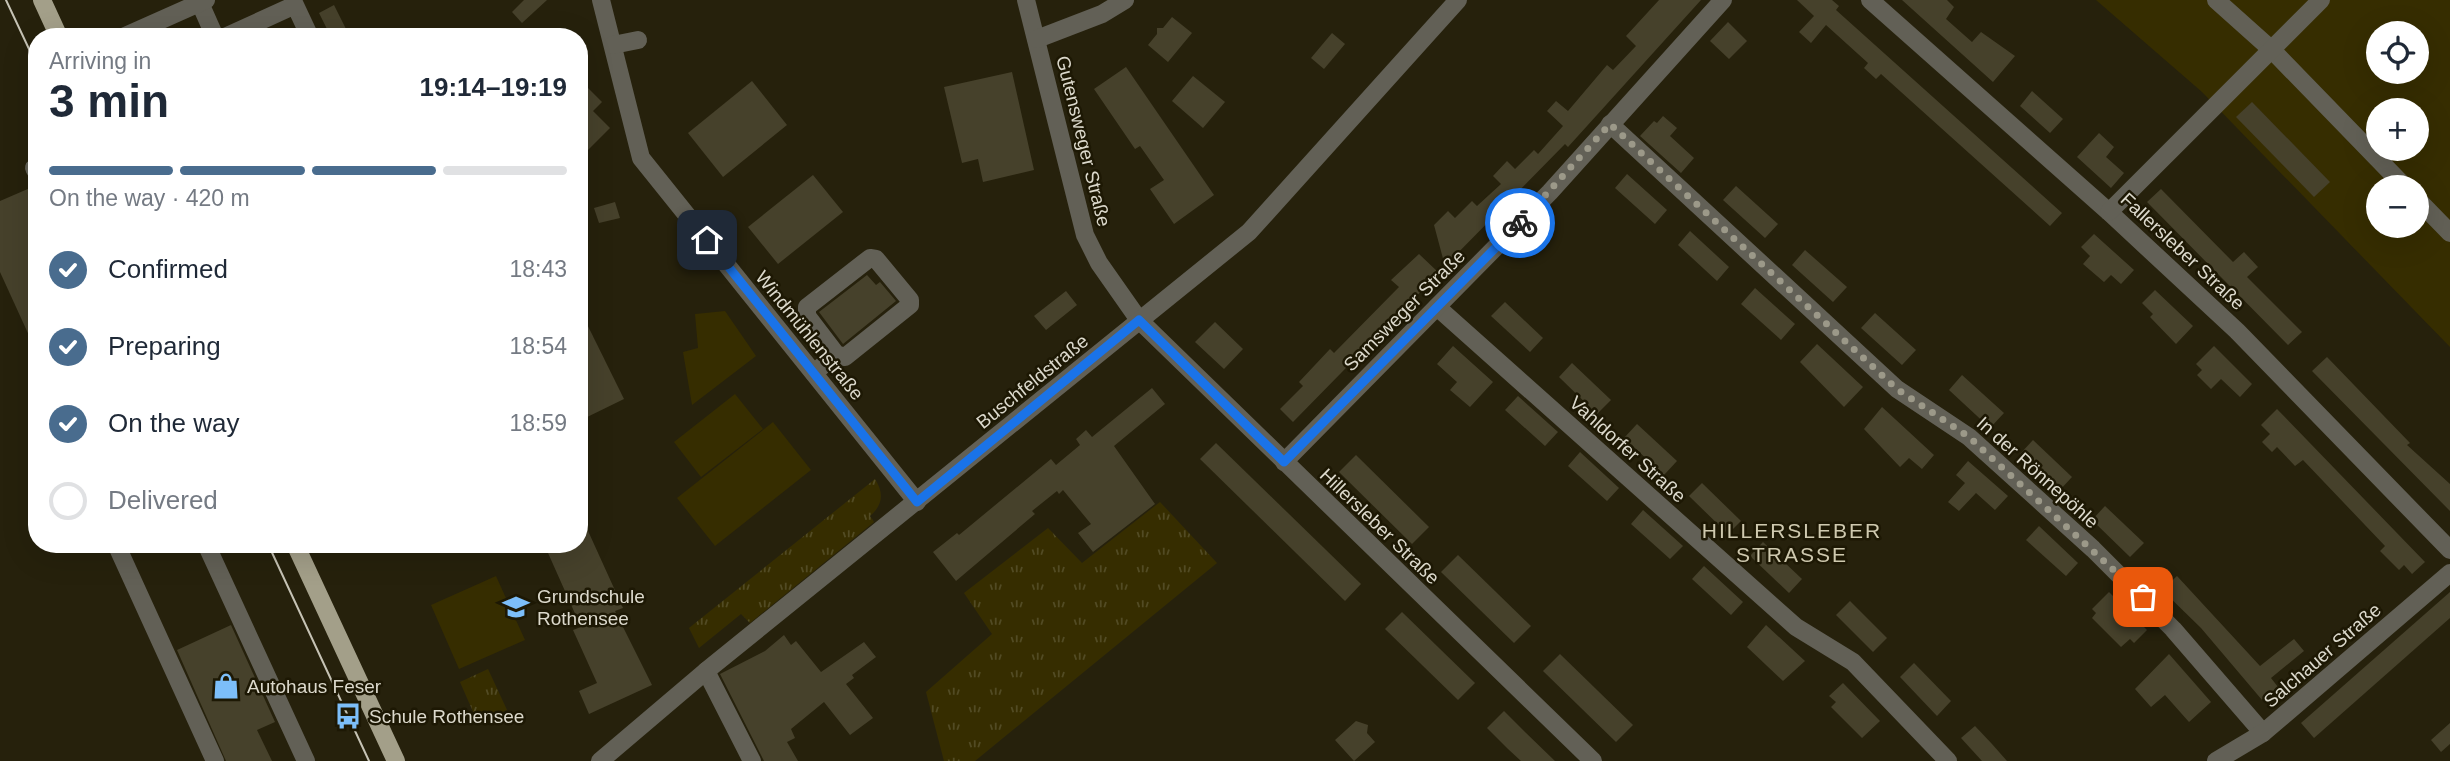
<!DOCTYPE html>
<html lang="en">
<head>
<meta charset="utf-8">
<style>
  :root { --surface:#fff; --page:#f2f2f3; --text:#1f2937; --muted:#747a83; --line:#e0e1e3; --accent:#496c8e }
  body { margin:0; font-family:Arial,sans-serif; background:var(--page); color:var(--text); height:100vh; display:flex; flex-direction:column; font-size:26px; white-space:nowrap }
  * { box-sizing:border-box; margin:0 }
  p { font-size:23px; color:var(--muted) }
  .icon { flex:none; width:38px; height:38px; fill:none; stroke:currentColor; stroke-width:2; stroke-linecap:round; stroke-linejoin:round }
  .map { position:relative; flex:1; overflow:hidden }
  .details { position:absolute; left:28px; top:28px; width:560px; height:525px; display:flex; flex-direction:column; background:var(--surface); border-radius:28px; box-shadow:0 7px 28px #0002 }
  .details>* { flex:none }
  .tools { position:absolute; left:2366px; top:21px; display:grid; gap:14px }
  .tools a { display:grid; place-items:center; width:63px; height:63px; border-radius:50%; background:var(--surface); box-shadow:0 7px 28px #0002; font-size:35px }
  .pin { position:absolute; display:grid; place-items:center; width:60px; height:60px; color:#fff; margin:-30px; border-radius:14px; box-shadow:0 4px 10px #0006 }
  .courier { position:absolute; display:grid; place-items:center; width:70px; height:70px; margin:-35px; border:5px solid #1a73e8; border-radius:50%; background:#fff; color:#222; box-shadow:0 2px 9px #0007 }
  .summary em { font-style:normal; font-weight:700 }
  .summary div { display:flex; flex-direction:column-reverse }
  .summary { display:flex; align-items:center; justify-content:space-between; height:119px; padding:0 21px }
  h1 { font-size:46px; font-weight:700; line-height:52px }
  .bar { display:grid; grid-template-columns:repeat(4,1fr); gap:10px 7px; align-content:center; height:84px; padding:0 21px }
  .bar i { height:9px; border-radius:5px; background:var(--line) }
  .bar .active { background:var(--accent) }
  .bar p { grid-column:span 4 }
  ol { padding:0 21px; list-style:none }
  li { display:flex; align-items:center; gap:21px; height:77px }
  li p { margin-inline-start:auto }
  li .icon { padding:7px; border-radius:50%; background:var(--accent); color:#fff; stroke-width:4 }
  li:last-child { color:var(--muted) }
  li i { width:38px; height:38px; border:4px solid var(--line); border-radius:50% }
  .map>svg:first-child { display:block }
  .grass { fill:url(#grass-tufts) }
  .garden { fill:#362d00; fill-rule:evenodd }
  .building { fill:#46412b }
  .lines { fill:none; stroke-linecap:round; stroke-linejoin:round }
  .minor { stroke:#626056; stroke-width:18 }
  .major { stroke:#a39f89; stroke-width:18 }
  .tram { stroke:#c6c3b5; stroke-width:2 }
  .done { stroke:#9c9989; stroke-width:7; stroke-dasharray:0 12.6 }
  .route { stroke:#1a73e8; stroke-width:9 }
  .labels { text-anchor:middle; stroke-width:5; stroke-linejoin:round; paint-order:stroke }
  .street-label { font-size:19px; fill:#dcd9cc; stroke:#1d1804 }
  .poi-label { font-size:19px; fill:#dcd9cc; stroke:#1d1804; text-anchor:start }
  .neighbourhood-label { font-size:21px; letter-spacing:2px; fill:#cfc9af; stroke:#1d1804 }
</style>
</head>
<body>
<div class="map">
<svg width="2450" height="761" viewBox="0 0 2450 761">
  <defs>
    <pattern id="grass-tufts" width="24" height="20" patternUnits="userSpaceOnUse" patternTransform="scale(1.75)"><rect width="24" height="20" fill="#362d00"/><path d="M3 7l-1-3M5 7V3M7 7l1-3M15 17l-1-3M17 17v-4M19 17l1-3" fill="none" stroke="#524b24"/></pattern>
  </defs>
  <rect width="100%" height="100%" fill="#26210c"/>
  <g class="grass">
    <path d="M875,479C884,493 883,505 870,516L874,522L750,623L741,614L699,648L689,628Z"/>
    <path d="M1160,502L1217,563L975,761H944L926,692L992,634L964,593L1048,528L1082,563Z"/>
    <path d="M488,669L507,710L478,723L460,682Z"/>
  </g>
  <g class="garden">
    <path d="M2096,0H2450V347L2202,92ZM2378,33H2417V72H2378ZM2378,110H2417V149H2378ZM2378,187H2417V226H2378Z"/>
    <path d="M725,311L756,356L692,405L683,352L698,348L695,314Z"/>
    <path d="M735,394L763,429L701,477L674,442Z"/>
    <path d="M773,422L811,470L715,546L677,498Z"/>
    <path d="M496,576L525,640L459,669L431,605Z"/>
  </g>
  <g class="building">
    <path d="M524,0H547L522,23L512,12Z"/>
    <path d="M1659,0H1701L1568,147L1565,144L1445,266L1434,225L1448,211L1455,218L1472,201L1477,206L1501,184L1493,176L1507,161L1515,169L1534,150L1538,154L1563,126L1547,111L1556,101L1568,111L1607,65L1613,70L1636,46L1626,36Z"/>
    <path d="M1797,0H1832L1839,6L1836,10L2062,213L2050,226L1881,74L1876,79L1864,68L1868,63L1826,25L1811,43L1799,32L1814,16Z"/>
    <path d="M1902,0H1947L1954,7L1946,19L1972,42L1981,32L2015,56L1993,82Z"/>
    <path d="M334,5L350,37H331L319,13Z"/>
    <path d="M1172,17L1192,33L1168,62L1148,45L1157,34V28H1163Z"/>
    <path d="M1728,22L1747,41L1729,59L1710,41Z"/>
    <path d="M1332,33L1345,44L1324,69L1311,58Z"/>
    <path d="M1126,67L1214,195L1174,224L1150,189L1164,180L1140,146L1135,149L1094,89Z"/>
    <path d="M1012,72L1034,170L983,182L978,159L962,163L944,87Z"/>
    <path d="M1193,76L1225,102L1203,128L1172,101Z"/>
    <path d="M579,79L602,102L593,111L610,128L579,159Z"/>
    <path d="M752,81L787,125L723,177L688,133Z"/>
    <path d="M2032,91L2063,119L2050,133L2020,106Z"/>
    <path d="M2252,102L2330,182L2314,197L2236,117Z"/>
    <path d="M1663,116L1677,128L1670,136L1694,158L1681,173L1640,136L1654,121L1657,123Z"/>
    <path d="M2099,133L2114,147L2106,157L2124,173L2111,188L2077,157Z"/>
    <path d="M1627,174L1667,210L1655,224L1615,188Z"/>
    <path d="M813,175L843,212L778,264L748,227Z"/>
    <path d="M37,185V353L0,272V201Z"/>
    <path d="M1736,186L1778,224L1765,238L1723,200Z"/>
    <path d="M2161,189L2233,262L2244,252L2258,267L2247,277L2302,332L2288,345L2147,202Z"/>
    <path d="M615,202L620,218L599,223L594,208Z"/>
    <path d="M1690,231L1729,267L1717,281L1678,245Z"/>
    <path d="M2094,234L2134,270L2121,284L2111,275L2104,282L2083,264L2090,256L2081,247Z"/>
    <path d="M1805,250L1847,287L1833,302L1792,265Z"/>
    <path d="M1419,254L1439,273L1293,422L1280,409L1303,386L1299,382L1330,349L1334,353L1399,287L1391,280Z"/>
    <path d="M867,275L876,285L880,282L896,301L843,344L819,312Z"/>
    <path d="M1755,288L1795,324L1781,340L1741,304Z"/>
    <path d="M2155,290L2193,326L2176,344L2150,317L2153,314L2142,303Z"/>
    <path d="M1066,291L1077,305L1046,330L1034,316Z"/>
    <path d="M1505,302L1543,338L1530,352L1491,316Z"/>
    <path d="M579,308L624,399L579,421Z"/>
    <path d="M1875,313L1916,350L1902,365L1861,328Z"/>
    <path d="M1215,322L1243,349L1224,369L1195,342Z"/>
    <path d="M1817,344L1863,387L1844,407L1800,362Z"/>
    <path d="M1453,346L1493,382L1470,407L1450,390L1457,382L1437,364Z"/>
    <path d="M2214,346L2252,384L2240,397L2221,379L2211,389L2197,375L2202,370L2196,364Z"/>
    <path d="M2327,357L2410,443L2407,445L2450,484V511L2312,371Z"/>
    <path d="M1572,363L1611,400L1597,414L1559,377Z"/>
    <path d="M1962,375L2004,413L1990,428L1949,390Z"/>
    <path d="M1152,388L1165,404L1114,446L1155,504L1093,552L1078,533L1091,524L1063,490L1059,494L1057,491L1032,511L1035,514L956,581L933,552L957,533L959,535L1051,459L1056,465L1080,445L1076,439L1086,430L1092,437Z"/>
    <path d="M1518,396L1558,432L1545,446L1505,410Z"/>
    <path d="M1882,407L1934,455L1922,469L1909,458L1900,467L1864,429Z"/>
    <path d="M2277,409L2425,562L2412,574L2404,565L2399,570L2380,551L2385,546L2303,460L2295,466L2277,447L2272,452L2262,442L2270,434L2261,425Z"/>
    <path d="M1637,424L1677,461L1664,475L1624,438Z"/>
    <path d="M2033,440L2072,477L2059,491L2020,454Z"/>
    <path d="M1216,443L1361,584L1345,601L1200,459Z"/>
    <path d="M1580,452L1619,488L1607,501L1568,466Z"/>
    <path d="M1356,455L1429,527L1412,544L1339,472Z"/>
    <path d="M1968,461L2008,496L1995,510L1976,493L1959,511L1948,502L1965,483L1956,475Z"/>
    <path d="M1702,483L1741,521L1728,534L1689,496Z"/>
    <path d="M2105,506L2144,543L2130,557L2092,520Z"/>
    <path d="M1643,510L1683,546L1670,559L1631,524Z"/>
    <path d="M579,511L623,608L615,611L652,685L589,714L579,691L597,683L573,630L581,627L544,544H579Z"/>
    <path d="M2039,526L2078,563L2066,576L2026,540Z"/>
    <path d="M1763,542L1802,579L1789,593L1750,556Z"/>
    <path d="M1458,555L1531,626L1514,643L1441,572Z"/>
    <path d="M1704,566L1743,602L1731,615L1692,579Z"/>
    <path d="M2177,576L2260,666L2294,639L2304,651L2271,678L2278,687L2262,700L2201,628L2162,590Z"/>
    <path d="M2109,592L2147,630L2134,643L2130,639L2121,647L2092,618L2096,613L2092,609Z"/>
    <path d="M2450,592V618L2314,738L2301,723Z"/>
    <path d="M1850,601L1887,638L1873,652L1836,615Z"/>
    <path d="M1402,612L1475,683L1458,700L1385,629Z"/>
    <path d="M231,625L275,722L257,730L272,761H226L177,650Z"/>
    <path d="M1766,625L1805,661L1783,681L1747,647Z"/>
    <path d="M784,635L791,645L796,641L821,672L864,642L876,657L852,675L854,678L846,684L873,718L850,735L824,702L791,729L795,738L787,742L798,761H764L720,674L765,651Z"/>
    <path d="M1560,654L1633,725L1616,742L1543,671Z"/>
    <path d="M2169,654L2211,702L2189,722L2165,695L2151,707L2135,689Z"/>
    <path d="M1914,663L1951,701L1937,716L1900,677Z"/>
    <path d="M1843,683L1880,721L1862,738L1831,707L1836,702L1829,696Z"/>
    <path d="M1504,711L1525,732L1555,761H1521L1508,749L1487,728Z"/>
    <path d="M1356,721L1368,725L1367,733L1375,742L1354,761L1335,740Z"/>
    <path d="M2450,723V744L2441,752L2431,740Z"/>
    <path d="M1975,726L1992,744L2007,761H1982L1961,738Z"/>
  </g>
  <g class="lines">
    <g class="minor">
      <path d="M601,0L641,158L917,502"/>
      <path d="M1026,0L1085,235L1099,263L1139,320L1593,761"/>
      <path d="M1870,0L2109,212L2237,331L2450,550"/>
      <path d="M2216,0L2273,51L2405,187"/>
      <path d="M200,3L215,37"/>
      <path d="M123,37L206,0"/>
      <path d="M225,37L295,5L310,37"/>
      <path d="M1037,39L1102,14L1125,0"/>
      <path d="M613,45L638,40"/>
      <path d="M1610,124L1897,389L1969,437L2093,549L2173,629L2263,733"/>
      <path d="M34,168L37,173"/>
      <path d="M2417,199L2450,233"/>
      <path d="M2109,212L2321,0"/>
      <path d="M1437,307L1796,627L1853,662L1948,761"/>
      <path d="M814,373L836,354L807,316V307L870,258L876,259L910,300V305L845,357L836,354"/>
      <path d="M1284,462L1550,192L1723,0"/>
      <path d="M116,544L215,761"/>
      <path d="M206,544L306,761"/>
      <path d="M706,671L752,761"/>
      <path d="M600,761L706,671L1249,232L1458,0"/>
      <path d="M2216,761L2263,733L2450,573"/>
    </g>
    <g class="major">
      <path d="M42,0L59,37"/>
      <path d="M295,544L396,761"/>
    </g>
    <g class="tram">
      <path d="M6,0L37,66"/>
      <path d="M268,544L369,761"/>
    </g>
  </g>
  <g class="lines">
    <path class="done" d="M1520,223L1610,124L1897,389L1969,437L2143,597"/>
    <path class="route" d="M707,240L917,502L1139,320L1284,462L1520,223"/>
  </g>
  <defs>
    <g id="school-bare" transform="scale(2.1)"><path d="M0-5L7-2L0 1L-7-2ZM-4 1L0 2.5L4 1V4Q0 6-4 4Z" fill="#7cbef9" stroke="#1d1804" stroke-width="2.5" paint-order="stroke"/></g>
    <g id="shop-bare" transform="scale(2.1)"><path d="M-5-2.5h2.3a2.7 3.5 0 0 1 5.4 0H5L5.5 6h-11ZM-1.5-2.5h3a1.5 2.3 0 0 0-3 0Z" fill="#7cbef9" stroke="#1d1804" stroke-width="2.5" paint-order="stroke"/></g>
    <g id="bus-bare" transform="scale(2.1)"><path d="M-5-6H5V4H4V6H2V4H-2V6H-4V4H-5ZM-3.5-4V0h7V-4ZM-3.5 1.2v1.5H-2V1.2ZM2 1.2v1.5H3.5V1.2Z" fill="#7cbef9" stroke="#1d1804" stroke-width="2.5" paint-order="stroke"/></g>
  </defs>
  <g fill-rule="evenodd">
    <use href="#school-bare" x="516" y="607"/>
    <use href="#shop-bare" x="226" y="686"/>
    <use href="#bus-bare" x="348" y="716"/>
  </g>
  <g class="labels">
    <g class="street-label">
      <text transform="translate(1084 141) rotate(76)" y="7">Gutensweger Straße</text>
      <text transform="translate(2183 251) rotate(43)" y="7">Fallersleber Straße</text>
      <text transform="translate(1404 310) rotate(-45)" y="7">Samsweger Straße</text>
      <text transform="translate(810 335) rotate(51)" y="7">Windmühlenstraße</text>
      <text transform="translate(1032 381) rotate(-39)" y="7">Buschfeldstraße</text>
      <text transform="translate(1628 449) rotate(42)" y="7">Vahldorfer Straße</text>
      <text transform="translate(2038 472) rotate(42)" y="7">In der Rönnepöhle</text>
      <text transform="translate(1380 526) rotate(44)" y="7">Hillersleber Straße</text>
      <text transform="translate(2322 655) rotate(-41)" y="7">Salchauer Straße</text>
    </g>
    <g class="poi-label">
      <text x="537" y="603">Grundschule<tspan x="537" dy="22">Rothensee</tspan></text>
      <text x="247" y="693">Autohaus Feser</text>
      <text x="369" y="723">Schule Rothensee</text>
    </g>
    <g class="neighbourhood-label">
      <text x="1792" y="538">HILLERSLEBER<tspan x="1792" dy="24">STRASSE</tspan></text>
    </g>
  </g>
</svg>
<div class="tools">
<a><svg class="icon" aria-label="locate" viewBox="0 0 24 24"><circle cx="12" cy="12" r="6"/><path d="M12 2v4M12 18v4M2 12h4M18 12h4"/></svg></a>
<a>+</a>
<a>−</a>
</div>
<div class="pin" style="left:2143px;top:597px;background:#ea580c"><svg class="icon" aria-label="bag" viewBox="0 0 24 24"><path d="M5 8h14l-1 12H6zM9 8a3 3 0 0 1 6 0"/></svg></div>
<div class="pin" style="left:707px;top:240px;background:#1f2937"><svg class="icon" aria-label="home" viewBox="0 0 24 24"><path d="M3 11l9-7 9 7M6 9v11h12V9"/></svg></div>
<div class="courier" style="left:1520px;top:223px"><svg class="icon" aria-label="bike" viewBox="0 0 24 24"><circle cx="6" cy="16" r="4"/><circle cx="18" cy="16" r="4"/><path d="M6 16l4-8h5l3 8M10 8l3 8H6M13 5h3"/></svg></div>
<section class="details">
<div class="summary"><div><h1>3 min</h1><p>Arriving in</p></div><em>19:14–19:19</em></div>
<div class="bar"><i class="active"></i><i class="active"></i><i class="active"></i><i></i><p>On the way · 420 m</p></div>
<ol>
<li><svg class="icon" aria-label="check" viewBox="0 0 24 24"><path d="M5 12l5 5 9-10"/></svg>Confirmed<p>18:43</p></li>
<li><svg class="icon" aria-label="check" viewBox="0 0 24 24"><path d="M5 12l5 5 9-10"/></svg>Preparing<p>18:54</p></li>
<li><svg class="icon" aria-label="check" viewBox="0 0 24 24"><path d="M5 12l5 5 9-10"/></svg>On the way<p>18:59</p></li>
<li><i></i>Delivered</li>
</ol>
</section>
</div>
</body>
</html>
